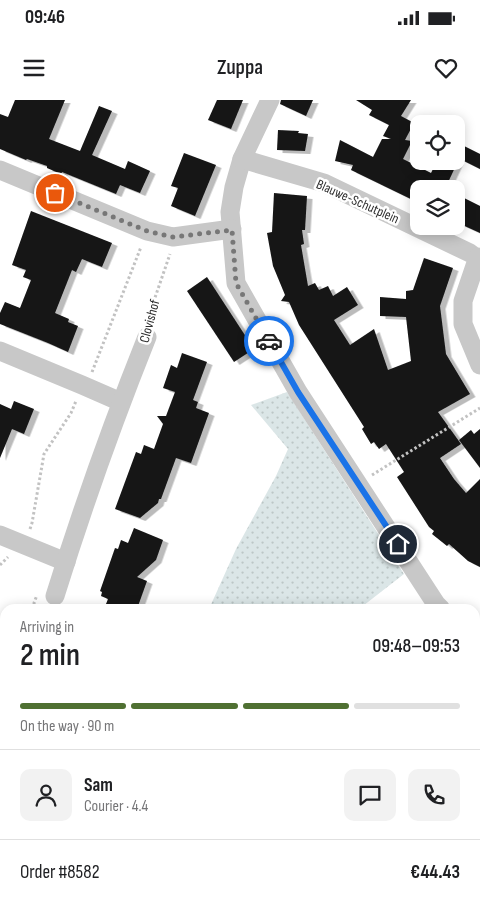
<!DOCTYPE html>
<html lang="en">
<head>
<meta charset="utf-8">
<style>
  :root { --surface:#fff; --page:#f2f2f2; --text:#202124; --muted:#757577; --line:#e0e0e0; --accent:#4f7032 }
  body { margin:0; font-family:"Sofia Sans Condensed",sans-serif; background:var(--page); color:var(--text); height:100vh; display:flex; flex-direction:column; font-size:19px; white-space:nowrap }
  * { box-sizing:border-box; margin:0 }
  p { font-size:16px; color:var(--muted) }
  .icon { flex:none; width:28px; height:28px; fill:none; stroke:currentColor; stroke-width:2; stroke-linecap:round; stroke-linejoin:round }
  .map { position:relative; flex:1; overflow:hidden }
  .details { position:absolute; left:0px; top:504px; width:480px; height:311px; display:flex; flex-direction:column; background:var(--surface); border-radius:15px 15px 0 0; box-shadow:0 2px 12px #0003 }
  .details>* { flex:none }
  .tools { position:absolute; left:410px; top:15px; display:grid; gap:10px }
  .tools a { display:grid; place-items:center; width:55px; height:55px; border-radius:10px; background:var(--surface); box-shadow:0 2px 12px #0003; font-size:25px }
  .pin { position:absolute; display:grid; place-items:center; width:42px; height:42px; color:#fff; margin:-21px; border:2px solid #fff; border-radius:50%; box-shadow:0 1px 5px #0007 }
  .courier { position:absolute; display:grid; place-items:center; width:50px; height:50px; margin:-25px; border:4px solid #1a73e8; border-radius:50%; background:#fff; color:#222; box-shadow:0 1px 6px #0007 }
  .head em { font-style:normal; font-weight:600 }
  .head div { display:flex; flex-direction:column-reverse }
  .head { display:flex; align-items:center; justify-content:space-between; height:85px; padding:0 20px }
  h1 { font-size:32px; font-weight:600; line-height:38px }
  .bar { display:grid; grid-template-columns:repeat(4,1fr); gap:8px 5px; align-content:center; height:60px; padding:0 20px }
  .bar i { height:6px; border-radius:4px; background:var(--line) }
  .bar .on { background:var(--accent) }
  .bar p { grid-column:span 4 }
  .line { display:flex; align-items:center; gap:12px; padding:0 20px; border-top:1px solid var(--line) }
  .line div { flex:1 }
  .round { display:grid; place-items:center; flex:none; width:52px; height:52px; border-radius:10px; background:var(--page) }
  .status { display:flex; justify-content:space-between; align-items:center; height:35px; padding:0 25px; background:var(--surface); direction:ltr }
  .status svg { height:14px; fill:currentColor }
  header { display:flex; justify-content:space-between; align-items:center; height:65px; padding:0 20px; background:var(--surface); font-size:22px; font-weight:600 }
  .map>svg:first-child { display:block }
  .grass { fill:url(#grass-dots) }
  .building { fill:#151515; filter:url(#shadow) }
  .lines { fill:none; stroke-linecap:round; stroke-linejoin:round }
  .path { stroke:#c2c2c2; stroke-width:3; stroke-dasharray:2.5 2.5; stroke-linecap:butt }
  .minor { stroke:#c8c8c8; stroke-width:19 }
  .done { stroke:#777; stroke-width:5; stroke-dasharray:0 9 }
  .route { stroke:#1a73e8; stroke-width:6 }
  .labels { text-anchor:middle; stroke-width:5; stroke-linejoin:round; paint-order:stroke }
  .street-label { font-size:14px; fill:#2e2e2e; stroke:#fff }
</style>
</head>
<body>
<div class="status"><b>09:46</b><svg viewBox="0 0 49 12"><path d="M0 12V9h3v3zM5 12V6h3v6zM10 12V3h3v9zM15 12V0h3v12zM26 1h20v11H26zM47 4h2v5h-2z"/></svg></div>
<header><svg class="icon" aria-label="menu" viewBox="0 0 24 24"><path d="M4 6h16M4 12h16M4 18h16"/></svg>Zuppa<svg class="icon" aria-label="heart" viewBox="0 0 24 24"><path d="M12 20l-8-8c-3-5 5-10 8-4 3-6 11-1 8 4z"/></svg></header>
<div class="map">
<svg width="480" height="814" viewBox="0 0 480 814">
  <defs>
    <pattern id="grass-dots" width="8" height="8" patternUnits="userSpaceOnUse" patternTransform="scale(1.25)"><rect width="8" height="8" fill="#dbe6e7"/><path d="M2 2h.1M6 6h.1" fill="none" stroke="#bcc6c6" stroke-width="1.8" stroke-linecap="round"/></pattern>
    <filter id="shadow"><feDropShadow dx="5.5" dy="3" stdDeviation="0" flood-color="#0004"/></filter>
  </defs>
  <rect width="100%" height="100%" fill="#fff"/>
  <g class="grass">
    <path d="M287,292L404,474L359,509H209L236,449L276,376L288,349L251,305Z"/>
    <path d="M0,550L5,551V810H80L78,814H0Z"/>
  </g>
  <g class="building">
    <path d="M15,0H65L49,39L80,51L99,6L112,11L92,55L125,69L128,61L150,71L140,93L120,85L116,94L62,72L61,74L47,68V66L27,59L26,60L0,49V14L8,17Z"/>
    <path d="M217,0H243L231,29L208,20Z"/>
    <path d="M281,0H313L306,16L280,4Z"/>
    <path d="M356,0H411L401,16L414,23L405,40L412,41L403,59L431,73L437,61H458L445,89H440L429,83L426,89H419V103L351,70L353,65L335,61L340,40L373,57L382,39H391L383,36L389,25L369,15L372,10Z"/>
    <path d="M278,30L299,31L298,33L308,34L305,51L277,50Z"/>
    <path d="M456,42L480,54V69L456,57Z"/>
    <path d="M184,53L216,65L195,116L171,106L178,88L171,86Z"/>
    <path d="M274,93L307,96L305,130H302L304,144L301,145L308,186L315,183L319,190L328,186L333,196L347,187L358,205L334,220L350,245L374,229L388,270L411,261L406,217L380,216V197L406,199V191L413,190L424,158L453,168L440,206L446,254L470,294L438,312L461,344L440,358L454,379L466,393L480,379V467L468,461L449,444L447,446L432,434L434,431L429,427L397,377L404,372L386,344L379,349L374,342L371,344L362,329L364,327L299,225L289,202L281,201L285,195L273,166L267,133L272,132Z"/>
    <path d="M456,94L480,106V133L456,122Z"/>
    <path d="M31,111L112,143L102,167L82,159L76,172L72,170L55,213L69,219L68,222L78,226L68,252L48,243L0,224V213L5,202L20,208L31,180L23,177L26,170L12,165Z"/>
    <path d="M207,177L254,249L234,262L187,191Z"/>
    <path d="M182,253L207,262L193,300L198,302L196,308L209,313L191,363L176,358L161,399H159L158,403L140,418L115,409L136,352L141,354L144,345L154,349L163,324L157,316H166L175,292L163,288L171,265L177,268Z"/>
    <path d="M14,301L34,309L24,334L12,329L0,358V304L11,309Z"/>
    <path d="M480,329V368L459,340L471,330L474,334Z"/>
    <path d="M134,428L163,440L156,460L137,477L147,481L137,509H104L108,499L101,496L102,492L100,491L115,448L118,449L121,440L128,443Z"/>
  </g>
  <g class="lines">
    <g class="path">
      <path d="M147,221L170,154"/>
      <path d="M92,272L141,147"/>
      <path d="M372,375L480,308"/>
      <path d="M30,429L32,423L44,354L71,313L76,301"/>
      <path d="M0,465L8,457"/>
      <path d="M36,509L34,503L37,495"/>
      <path d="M0,572L5,573"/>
      <path d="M0,657L5,646"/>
      <path d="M0,747L5,749"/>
      <path d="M72,814L74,810"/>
    </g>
    <g class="minor">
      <path d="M270,0L242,59L234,87L230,112L236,183L298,292L436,504L441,509"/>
      <path d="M242,59L324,83L470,153"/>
      <path d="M0,70L147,131L173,137L232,129"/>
      <path d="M480,158L478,157L463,201V224L480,265"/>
      <path d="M0,251L82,285L121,302"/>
      <path d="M0,435L66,462"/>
      <path d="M55,496C82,409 113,322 147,237"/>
      <path d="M475,567L480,551"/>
      <path d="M475,611L480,643"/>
      <path d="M475,680H480"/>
      <path d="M475,802H480"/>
    </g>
  </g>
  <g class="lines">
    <path class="done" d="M55,93L147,131L173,137L232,130L236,183L269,241"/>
    <path class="route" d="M269,241L298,292L398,444"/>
  </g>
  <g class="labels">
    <g class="street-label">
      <text transform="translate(358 101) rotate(24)" y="5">Blauwe-Schutplein</text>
      <text transform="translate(149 221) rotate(-75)" y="5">Clovishof</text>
    </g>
  </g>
</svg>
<div class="tools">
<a><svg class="icon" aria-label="locate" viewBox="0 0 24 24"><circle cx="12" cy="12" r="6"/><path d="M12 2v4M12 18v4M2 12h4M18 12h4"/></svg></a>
<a><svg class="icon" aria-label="layers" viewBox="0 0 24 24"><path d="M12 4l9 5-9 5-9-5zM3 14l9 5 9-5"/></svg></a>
</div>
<div class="pin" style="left:55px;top:93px;background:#ea580c"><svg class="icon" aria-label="bag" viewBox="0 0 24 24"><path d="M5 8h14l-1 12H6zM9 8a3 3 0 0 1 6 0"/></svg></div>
<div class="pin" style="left:398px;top:444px;background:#1f2937"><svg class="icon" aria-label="home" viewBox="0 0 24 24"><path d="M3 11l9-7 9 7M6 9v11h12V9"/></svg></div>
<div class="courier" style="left:269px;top:241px"><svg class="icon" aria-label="car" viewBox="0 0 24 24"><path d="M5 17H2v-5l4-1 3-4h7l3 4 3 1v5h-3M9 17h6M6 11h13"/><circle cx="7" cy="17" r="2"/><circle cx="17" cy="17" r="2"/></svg></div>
<section class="details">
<div class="head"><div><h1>2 min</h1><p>Arriving in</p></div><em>09:48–09:53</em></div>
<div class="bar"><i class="on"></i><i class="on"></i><i class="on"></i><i></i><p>On the way · 90 m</p></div>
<div class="line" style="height:90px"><a class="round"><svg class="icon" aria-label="person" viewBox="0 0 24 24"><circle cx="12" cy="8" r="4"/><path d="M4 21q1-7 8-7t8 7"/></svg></a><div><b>Sam</b><p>Courier · 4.4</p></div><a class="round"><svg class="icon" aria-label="chat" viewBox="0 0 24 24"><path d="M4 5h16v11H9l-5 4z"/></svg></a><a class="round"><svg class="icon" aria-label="phone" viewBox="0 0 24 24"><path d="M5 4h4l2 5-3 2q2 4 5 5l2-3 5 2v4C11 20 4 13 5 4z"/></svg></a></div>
<div class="line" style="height:65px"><div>Order #8582</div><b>€44.43</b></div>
</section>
</div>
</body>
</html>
